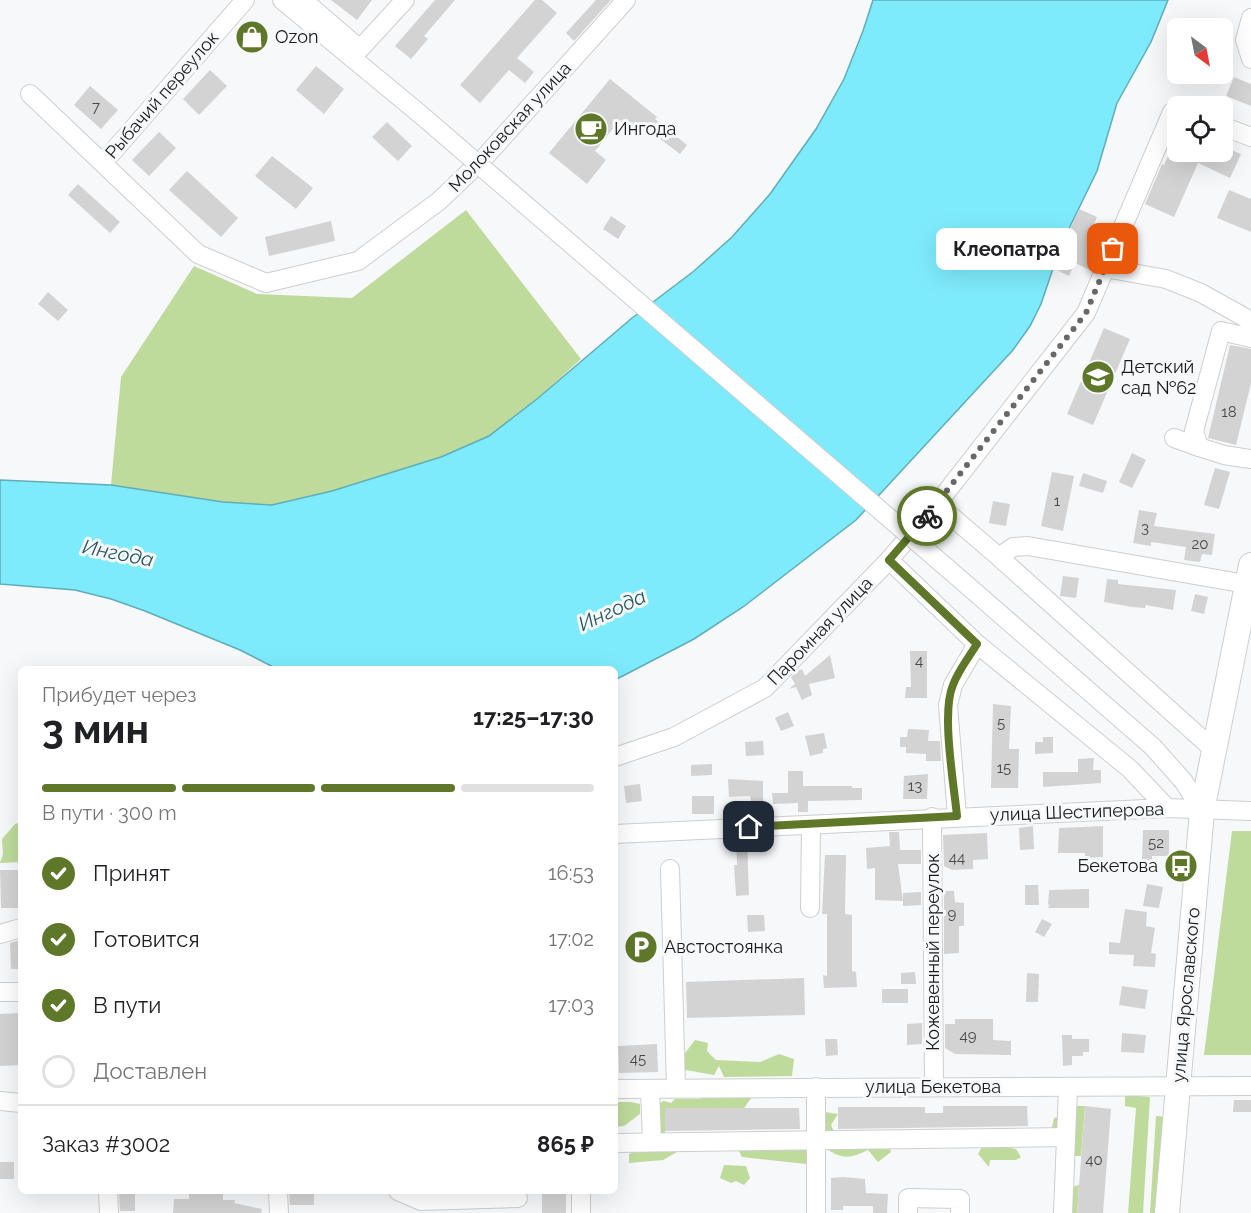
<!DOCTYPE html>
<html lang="ru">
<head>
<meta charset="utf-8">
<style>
  :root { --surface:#fff; --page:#f6f6f6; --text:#202124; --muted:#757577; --line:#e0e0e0; --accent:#5e7729 }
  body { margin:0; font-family:Raleway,sans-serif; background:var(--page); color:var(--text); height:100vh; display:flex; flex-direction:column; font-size:22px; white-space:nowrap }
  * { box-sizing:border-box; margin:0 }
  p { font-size:20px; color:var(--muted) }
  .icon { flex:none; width:33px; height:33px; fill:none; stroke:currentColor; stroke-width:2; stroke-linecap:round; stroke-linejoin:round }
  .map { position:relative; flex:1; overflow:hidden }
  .sheet { position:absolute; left:18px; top:666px; width:600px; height:528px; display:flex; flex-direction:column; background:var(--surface); border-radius:9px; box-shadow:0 6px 24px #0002 }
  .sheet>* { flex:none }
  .needle { width:39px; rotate:148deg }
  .fabs { position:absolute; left:1167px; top:18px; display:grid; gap:12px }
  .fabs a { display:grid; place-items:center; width:66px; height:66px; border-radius:9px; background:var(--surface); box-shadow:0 6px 24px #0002; font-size:30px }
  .pin { position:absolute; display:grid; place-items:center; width:51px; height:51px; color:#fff; margin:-26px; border-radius:12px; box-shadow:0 3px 9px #0006 }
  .courier { position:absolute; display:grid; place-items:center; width:60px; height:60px; margin:-30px; border:4px solid #5e7729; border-radius:50%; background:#fff; color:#222; box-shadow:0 2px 8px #0007 }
  .bubble { position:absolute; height:42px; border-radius:9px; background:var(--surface); box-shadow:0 6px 24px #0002; font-size:20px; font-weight:700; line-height:42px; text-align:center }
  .overview em { font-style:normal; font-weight:700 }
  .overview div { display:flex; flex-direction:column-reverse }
  .overview { display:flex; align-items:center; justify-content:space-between; height:102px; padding:0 24px }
  h1 { font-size:39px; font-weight:700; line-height:45px }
  .bar { display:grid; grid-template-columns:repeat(4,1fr); gap:9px 6px; align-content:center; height:72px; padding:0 24px }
  .bar i { height:8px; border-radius:4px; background:var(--line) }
  .bar .active { background:var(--accent) }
  .bar p { grid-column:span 4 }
  .line { display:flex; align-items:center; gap:15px; padding:0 24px; border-top:2px solid var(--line) }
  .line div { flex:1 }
  ol { padding:0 24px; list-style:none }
  li { display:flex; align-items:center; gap:18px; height:66px }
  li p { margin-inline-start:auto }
  li .icon { padding:6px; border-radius:50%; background:var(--accent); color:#fff; stroke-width:4 }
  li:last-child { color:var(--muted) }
  li i { width:33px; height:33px; border:3px solid var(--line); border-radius:50% }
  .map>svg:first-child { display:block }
  .green { fill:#bedb9c }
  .water { fill:#7eebfc; stroke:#60acb8; stroke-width:1.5 }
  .building { fill:#d4d3d4 }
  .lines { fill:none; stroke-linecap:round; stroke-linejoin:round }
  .minor-casing { stroke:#cccecf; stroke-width:20 }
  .major-casing { stroke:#cccecf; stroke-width:26 }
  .minor { stroke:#fff; stroke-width:18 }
  .major { stroke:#fff; stroke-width:24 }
  .minor-bridge-casing { stroke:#cccecf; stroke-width:20; stroke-linecap:butt }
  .minor-bridge { stroke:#fff; stroke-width:18 }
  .done { stroke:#676869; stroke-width:6; stroke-dasharray:0 10.8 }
  .route { stroke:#5e7729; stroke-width:8 }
  .labels { text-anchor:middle; stroke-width:6; stroke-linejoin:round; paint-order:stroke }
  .number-label { font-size:15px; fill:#484849 }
  .poi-label { font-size:18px; fill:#1a1a1b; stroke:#f7f8fa; text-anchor:start }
  .street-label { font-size:18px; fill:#1a1a1b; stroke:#f7f8fa }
  .water-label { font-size:20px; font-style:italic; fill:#26565e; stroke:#f7f8fa }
</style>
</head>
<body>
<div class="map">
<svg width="1251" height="1213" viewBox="0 0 1251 1213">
  <rect width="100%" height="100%" fill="#f7f8fa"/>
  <g class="green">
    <path d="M466,210L581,359L537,399L489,436L441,457L332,491L272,505L223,502L111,485L121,377L194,266L257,294L352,298Z"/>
    <path d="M21,822V862L0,863L3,854L2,839L15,824Z"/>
    <path d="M1232,831H1251V1055H1204Z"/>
    <path d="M695,1040L708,1043L707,1051L716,1060L760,1062L779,1054L794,1059L792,1076L724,1077L719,1066L714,1075L686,1070L681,1076L671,1057L685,1053Z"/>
    <path d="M716,1093L748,1094L752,1097L744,1108H666L665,1135L677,1152L663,1160L629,1163V1154L640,1150L656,1134L660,1103L664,1101L671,1103L675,1099H701Z"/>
    <path d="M1125,1095L1150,1097L1143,1213H1128L1136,1108L1125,1106Z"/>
    <path d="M615,1102H631L640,1104V1114L624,1126L615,1127Z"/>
    <path d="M1074,1106H1085L1081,1156H1073L1050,1137L1054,1118L1064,1115Z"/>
    <path d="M825,1112L838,1114L831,1125L836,1136L889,1146L891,1152L878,1162L868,1150C846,1161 839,1158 820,1144Z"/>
    <path d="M1156,1116L1168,1117L1158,1213H1150Z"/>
    <path d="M984,1143L1016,1149L1021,1157L1016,1160H990L989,1167L978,1154Z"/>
    <path d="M741,1146L805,1149L811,1156L806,1164L742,1157L739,1151Z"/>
    <path d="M724,1165L746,1166L750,1178L744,1185L736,1181L731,1183L720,1178Z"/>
    <path d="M1079,1185L1077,1213H1071L1064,1189Z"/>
  </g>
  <path class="water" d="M873,0H1168L1151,42L1117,103L1097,171L1061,245L1041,304L1030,326L1013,350L856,520L743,607L694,639L615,680V669H277L240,650L145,611L111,599L75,590L0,584V480L111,485L223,502L272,505L332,491L441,457L489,436L537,399L632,318L694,271L732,237L770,194L816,129L844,79L863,31Z"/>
  <g class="building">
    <path d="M331,0H372L357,20Z"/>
    <path d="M435,0H455L424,36L428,39L411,59L395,46Z"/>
    <path d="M535,0H542L557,13L517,58L534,72L525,83L509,70L480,103L460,85Z"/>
    <path d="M596,0H611L574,41L566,33Z"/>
    <path d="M249,27L260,38L246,52L235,41Z"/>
    <path d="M316,66L344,89L324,114L296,90Z"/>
    <path d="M210,70L227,86L199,115L183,99Z"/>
    <path d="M1234,77L1251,84V106L1226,96Z"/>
    <path d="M610,79L657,117L655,119L687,145L680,154L647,129L640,137L620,120L595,151L606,160L587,184L549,153Z"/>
    <path d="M90,86L118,110L101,129L74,105Z"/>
    <path d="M387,122L412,146L398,161L372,137Z"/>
    <path d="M159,132L176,148L149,176L132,160Z"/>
    <path d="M1222,146L1241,154L1230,178L1198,163L1174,217L1145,204L1162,164L1164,165L1170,152H1222Z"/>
    <path d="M272,156L313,188L296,209L255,176Z"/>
    <path d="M187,171L238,218L221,237L169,190Z"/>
    <path d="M78,184L120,222L110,233L68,195Z"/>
    <path d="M1229,190L1251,199V232L1217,218Z"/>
    <path d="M1079,209L1097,217L1094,224L1109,230L1092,271L1075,263L1069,276L1053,268Z"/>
    <path d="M611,216L626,226L618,239L603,229Z"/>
    <path d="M331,221L335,241L269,256L265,237Z"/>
    <path d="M48,292L68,310L58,321L38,304Z"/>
    <path d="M1104,328L1130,339L1093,425L1067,414Z"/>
    <path d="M1230,345L1251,349V383L1236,445L1208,438Z"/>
    <path d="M1132,453L1146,460L1132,488L1119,482Z"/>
    <path d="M1215,468L1230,472L1219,509L1204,505Z"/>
    <path d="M1052,472L1074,476L1063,531L1041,526Z"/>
    <path d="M1083,473L1107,481L1103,493L1079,486Z"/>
    <path d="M993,501L1010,504L1006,526L989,523Z"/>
    <path d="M1139,510L1157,513L1154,526L1215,534L1212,555L1202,554L1200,562L1184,560L1186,547L1151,542V546L1133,543Z"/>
    <path d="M1063,576L1079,578L1076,598L1060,596Z"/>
    <path d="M1107,579L1118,580V584L1176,590L1173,610L1146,605L1145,608L1132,607L1104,602Z"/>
    <path d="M1195,594L1208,597L1204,614L1191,611Z"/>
    <path d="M910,651H927V698H905L906,687H911Z"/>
    <path d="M830,655L835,678L809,684L812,695L802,700L796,687L789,689L795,684L791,677L796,672L802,669L805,676Z"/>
    <path d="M993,704L1011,706L1009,749H1019L1018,788H991Z"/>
    <path d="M788,712L794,726L781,731L775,718Z"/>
    <path d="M908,729L929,730L928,741H940L941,761H926V754L906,753V747H900V737H907Z"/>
    <path d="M824,733L827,748L823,749V753L810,756L805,736Z"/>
    <path d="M1043,737H1053V753L1035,754V742H1043Z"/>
    <path d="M763,741L764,755L746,756L745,742Z"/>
    <path d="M1094,758L1093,770H1101V783L1043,787V772H1078V759Z"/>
    <path d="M712,764V775L691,776V765Z"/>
    <path d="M788,771H803V786H852V788H862V800L808,801V812H798V803L773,804L772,793H788Z"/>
    <path d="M928,774L927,799H903L904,776Z"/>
    <path d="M728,779L763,781V801H751L750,796L729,797Z"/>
    <path d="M640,784L642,801L626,803L624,786Z"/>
    <rect x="692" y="796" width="22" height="18"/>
    <path d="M1033,826L1034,849L1020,850L1019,828Z"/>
    <path d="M1103,826V857L1085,858V853H1058L1059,828Z"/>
    <path d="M1143,830H1169V856H1152L1153,872H1137V860H1142Z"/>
    <path d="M889,832H899L900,850H921V864H898L903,901L875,900V868L867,869L866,848L890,846Z"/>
    <path d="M987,833L988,859L973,860V869L952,870L944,866L943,835Z"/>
    <path d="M747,839L749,895L736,896L734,865H737L736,840Z"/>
    <path d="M825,855H846L845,914L852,915V971L856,972L857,987L824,988L823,975L827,976V914H822Z"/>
    <path d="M0,870H21V908H1Z"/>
    <path d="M1147,884L1163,887L1159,908L1143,906Z"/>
    <path d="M1025,885H1038L1039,905H1025Z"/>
    <path d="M1089,889V908H1048L1050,904L1048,905L1049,890Z"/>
    <path d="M944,891H954L955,902L964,903V926H959V953L944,954Z"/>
    <path d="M921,892V905L903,906V893Z"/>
    <path d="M1125,909L1147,912L1146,926L1155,928L1151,953L1156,954L1155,967L1133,966L1134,955L1109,954V942L1120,943Z"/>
    <path d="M747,915H764L765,931L748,932Z"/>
    <path d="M1042,919L1052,924L1044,937L1035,932Z"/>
    <path d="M21,940V969H11L10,943Z"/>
    <path d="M915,972L916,984H901V973Z"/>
    <path d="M1027,973L1039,974L1038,1002H1026Z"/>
    <path d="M804,978L805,1015L687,1018L686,982Z"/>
    <path d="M1122,986L1148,990L1145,1009L1119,1005Z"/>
    <rect x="882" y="989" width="26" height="14"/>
    <path d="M21,1013V1065L0,1066V1014Z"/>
    <path d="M955,1019H993V1040L1011,1041V1055L955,1054L945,1048V1024H955Z"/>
    <path d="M922,1023V1044L907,1045V1024Z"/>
    <path d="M1122,1033L1146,1035L1144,1053L1121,1052Z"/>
    <path d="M1062,1035H1072V1039H1089V1052H1083V1056H1072V1065L1063,1066Z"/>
    <path d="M825,1039H837L838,1055L826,1056Z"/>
    <path d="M657,1044L658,1072L619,1073L618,1046Z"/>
    <path d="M1234,1100H1251V1112H1233Z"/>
    <path d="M943,1106H1027L1028,1126L838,1129V1107H925V1113H943Z"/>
    <path d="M1085,1106L1111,1109L1103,1213H1077Z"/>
    <path d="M665,1108H799L800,1129L665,1131Z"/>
    <rect x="0" y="1162" width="14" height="17"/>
    <path d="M843,1177L865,1179L866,1193L888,1194L887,1213H873V1206H843V1210H831V1178Z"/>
    <path d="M189,1191H223V1200H235L234,1203L262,1209L261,1213H173L174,1199H189Z"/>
    <path d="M289,1191H314V1205H290Z"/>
    <rect x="542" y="1191" width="24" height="22"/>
    <path d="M119,1194H135V1211H120Z"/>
  </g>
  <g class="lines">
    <g class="minor-casing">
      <g id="minor">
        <path d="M282,0L420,114"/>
        <path d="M303,0L360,49L405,0"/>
        <path d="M1251,18L1245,40L1251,59"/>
        <path d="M30,94L198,254L266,283L358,261L439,201L483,159L626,0"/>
        <path d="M1222,126L1251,137"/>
        <path d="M103,163L245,0"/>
        <path d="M1105,268L1166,279L1201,293L1244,317L1251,324"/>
        <path d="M1251,338L1221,331L1194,431L1199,447L1224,455L1251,459"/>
        <path d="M1174,438L1199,447"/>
        <path d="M937,504L999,557L1013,547L1028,546L1246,584"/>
        <path d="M999,557L1213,749"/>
        <path d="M889,560L977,644L1130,769L1167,808"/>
        <path d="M946,567L1153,747L1184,782L1202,811"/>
        <path d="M615,757L674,737L765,688L889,560L937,504L1086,313L1172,112L1178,108"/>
        <path d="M957,816L948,705L953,685L977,644"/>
        <path d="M932,817L934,1087"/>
        <path d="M615,834L1167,808L1251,811"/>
        <path d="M670,869L676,1088"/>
        <path d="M810,908L811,825"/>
        <path d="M0,934L21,928"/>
        <path d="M0,992H21"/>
        <path d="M615,1089L1251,1086"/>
        <path d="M650,1089L652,1142"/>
        <path d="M0,1101L21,1103"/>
        <path d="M615,1143L1066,1137"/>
        <path d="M108,1191L109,1213"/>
        <path d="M278,1191L279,1213"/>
        <path d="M398,1191L421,1201L518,1198"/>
        <path d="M581,1191V1213"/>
        <path d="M816,1213V1087"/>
        <path d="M908,1213V1198L960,1199V1213"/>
        <path d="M1063,1213L1068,1088"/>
      </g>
    </g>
    <g class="major-casing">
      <path id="major" d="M1167,1213L1202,811L1251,565"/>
    </g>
    <use href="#minor" class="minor"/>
    <use href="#major" class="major"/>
    <g class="minor-bridge-casing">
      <path id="minor-bridge" d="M420,114L946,567"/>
    </g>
    <use href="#minor-bridge" class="minor-bridge"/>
  </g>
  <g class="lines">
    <path class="done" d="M927,516L1086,313L1113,249"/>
    <path class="route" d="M749,827L957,816C954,785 941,712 953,685C958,671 969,657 977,644L889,560L927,516"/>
  </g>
  <defs>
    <g id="shop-disc" transform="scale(1.725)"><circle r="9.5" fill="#5e7729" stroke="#f7f8fa"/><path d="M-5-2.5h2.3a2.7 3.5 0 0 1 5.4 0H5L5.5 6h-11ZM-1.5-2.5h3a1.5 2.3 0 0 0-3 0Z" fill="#fff"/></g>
    <g id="cafe-disc" transform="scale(1.725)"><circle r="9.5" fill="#5e7729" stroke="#f7f8fa"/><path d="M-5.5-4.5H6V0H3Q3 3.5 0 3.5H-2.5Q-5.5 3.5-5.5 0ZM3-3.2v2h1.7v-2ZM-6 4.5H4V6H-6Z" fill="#fff"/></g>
    <g id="school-disc" transform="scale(1.725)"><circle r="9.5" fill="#5e7729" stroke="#f7f8fa"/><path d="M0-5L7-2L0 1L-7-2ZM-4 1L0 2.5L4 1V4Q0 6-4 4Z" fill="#fff"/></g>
    <g id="bus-disc" transform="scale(1.725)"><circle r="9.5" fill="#5e7729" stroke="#f7f8fa"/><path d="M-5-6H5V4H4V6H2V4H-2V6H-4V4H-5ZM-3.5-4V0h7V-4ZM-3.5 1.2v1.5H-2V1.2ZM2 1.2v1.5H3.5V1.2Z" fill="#fff"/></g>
    <g id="parking-disc" transform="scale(1.725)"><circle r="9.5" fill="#5e7729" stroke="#f7f8fa"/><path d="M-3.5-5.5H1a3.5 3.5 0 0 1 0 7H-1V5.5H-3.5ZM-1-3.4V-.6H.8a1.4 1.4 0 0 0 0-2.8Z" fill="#fff"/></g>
  </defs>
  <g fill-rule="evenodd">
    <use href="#shop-disc" x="252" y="37"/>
    <use href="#cafe-disc" x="591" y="129"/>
    <use href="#school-disc" x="1098" y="377"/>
    <use href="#bus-disc" x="1181" y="866"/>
    <use href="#parking-disc" x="641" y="947"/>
  </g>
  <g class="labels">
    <g class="number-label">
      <text x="96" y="112">7</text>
      <text x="1229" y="417">18</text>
      <text x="1057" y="506">1</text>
      <text x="1145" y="533">3</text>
      <text x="1200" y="549">20</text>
      <text x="919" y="666">4</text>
      <text x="1001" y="728">5</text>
      <text x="1004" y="773">15</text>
      <text x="915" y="791">13</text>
      <text x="1156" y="848">52</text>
      <text x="957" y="863">44</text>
      <text x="952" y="919">9</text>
      <text x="968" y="1041">49</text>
      <text x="638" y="1064">45</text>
      <text x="1094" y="1165">40</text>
    </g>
    <g class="poi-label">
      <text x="275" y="43">Ozon</text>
      <text x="614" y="135">Ингода</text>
      <text x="1121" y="373">Детский<tspan x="1121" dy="21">сад №62</tspan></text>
      <text x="1158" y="872" text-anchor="end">Бекетова</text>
      <text x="664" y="953">Австостоянка</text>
    </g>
    <g class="street-label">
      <text transform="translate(162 95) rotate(-49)" y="6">Рыбачий переулок</text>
      <text transform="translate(510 127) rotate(-47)" y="6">Молоковская улица</text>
      <text transform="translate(820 631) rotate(-46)" y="6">Паромная улица</text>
      <text transform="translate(1077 812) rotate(-2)" y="6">улица Шестиперова</text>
      <text transform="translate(933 952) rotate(-90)" y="6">Кожевенный переулок</text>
      <text transform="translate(1186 995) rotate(-85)" y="6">улица Ярославского</text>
      <text x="933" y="1093">улица Бекетова</text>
    </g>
    <g class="water-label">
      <text transform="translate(118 553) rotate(11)" y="7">Ингода</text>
      <text transform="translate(612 610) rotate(-25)" y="7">Ингода</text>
    </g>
  </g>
</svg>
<div class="fabs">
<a><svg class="needle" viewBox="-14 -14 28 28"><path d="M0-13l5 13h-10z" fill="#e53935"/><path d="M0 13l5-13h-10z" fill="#757577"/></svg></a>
<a><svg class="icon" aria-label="locate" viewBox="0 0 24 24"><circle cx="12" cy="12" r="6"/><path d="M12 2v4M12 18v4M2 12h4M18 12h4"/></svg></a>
</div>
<div class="pin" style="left:1113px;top:249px;background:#ea580c"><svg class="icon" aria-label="bag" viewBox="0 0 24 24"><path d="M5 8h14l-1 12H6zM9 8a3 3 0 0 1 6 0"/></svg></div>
<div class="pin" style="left:749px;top:827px;background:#1f2937"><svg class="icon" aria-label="home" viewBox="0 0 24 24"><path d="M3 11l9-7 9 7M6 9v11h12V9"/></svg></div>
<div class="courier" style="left:927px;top:516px"><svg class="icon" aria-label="bike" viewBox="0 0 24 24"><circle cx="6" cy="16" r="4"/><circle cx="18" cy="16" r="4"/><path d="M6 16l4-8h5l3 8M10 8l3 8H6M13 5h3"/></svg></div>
<div class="bubble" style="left:936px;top:228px;width:141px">Клеопатра</div>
<section class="sheet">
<div class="overview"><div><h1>3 мин</h1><p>Прибудет через</p></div><em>17:25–17:30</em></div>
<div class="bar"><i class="active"></i><i class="active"></i><i class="active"></i><i></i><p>В пути · 300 m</p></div>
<ol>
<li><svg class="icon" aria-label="check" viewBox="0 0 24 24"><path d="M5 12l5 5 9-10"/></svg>Принят<p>16:53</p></li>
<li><svg class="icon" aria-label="check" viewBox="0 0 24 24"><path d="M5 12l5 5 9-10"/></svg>Готовится<p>17:02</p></li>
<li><svg class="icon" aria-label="check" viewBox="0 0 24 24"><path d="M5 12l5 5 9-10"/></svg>В пути<p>17:03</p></li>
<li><i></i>Доставлен</li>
</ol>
<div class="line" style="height:78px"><div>Заказ #3002</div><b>865 ₽</b></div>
</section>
</div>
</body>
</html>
